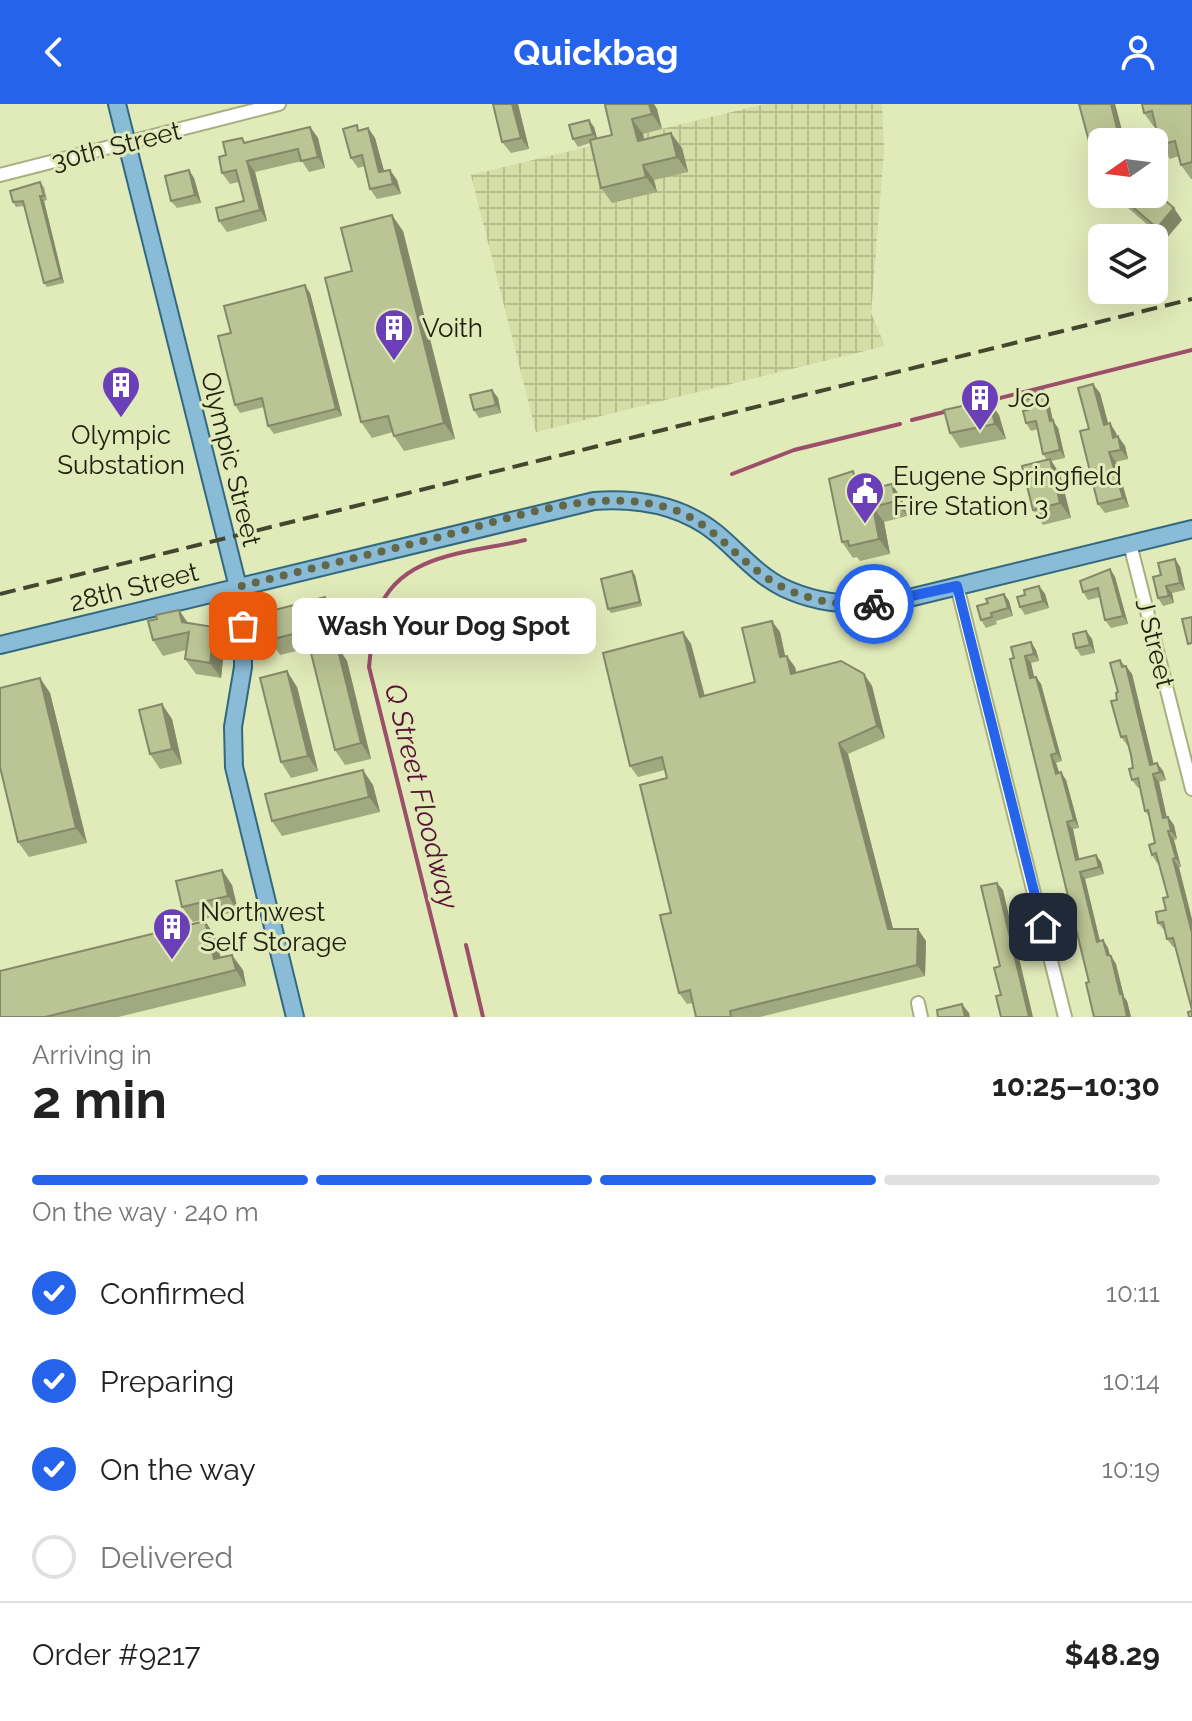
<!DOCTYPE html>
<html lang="en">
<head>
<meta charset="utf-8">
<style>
  :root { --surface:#fff; --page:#f6f6f6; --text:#222; --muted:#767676; --line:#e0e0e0; --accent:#2563eb }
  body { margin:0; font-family:Raleway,sans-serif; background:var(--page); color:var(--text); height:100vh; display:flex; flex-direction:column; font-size:30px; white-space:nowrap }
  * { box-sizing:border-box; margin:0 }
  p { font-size:26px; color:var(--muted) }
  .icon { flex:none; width:44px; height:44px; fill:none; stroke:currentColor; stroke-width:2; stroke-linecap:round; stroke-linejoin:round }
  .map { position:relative; height:913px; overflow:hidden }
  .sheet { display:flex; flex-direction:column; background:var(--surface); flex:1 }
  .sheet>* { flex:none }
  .needle { width:52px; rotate:256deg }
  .fabs { position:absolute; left:1088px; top:24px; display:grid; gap:16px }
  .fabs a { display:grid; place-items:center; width:80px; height:80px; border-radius:12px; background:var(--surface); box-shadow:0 8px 32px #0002; font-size:40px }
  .pin { position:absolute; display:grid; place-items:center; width:68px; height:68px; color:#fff; margin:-34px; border-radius:16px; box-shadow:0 4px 12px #0006 }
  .courier { position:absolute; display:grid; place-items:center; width:80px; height:80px; margin:-40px; border:6px solid #2563eb; border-radius:50%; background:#fff; color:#222; box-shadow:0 2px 10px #0007 }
  .bubble { position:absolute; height:56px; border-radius:12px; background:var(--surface); box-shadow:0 8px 32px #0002; font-size:26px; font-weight:700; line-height:56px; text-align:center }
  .headline em { font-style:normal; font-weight:700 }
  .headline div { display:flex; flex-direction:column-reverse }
  .headline { display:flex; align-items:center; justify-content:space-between; height:136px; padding:0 32px }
  h1 { font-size:52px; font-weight:700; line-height:60px }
  .bar { display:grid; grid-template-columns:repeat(4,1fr); gap:12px 8px; align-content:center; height:96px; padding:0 32px }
  .bar i { height:10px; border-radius:6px; background:var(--line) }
  .bar .selected { background:var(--accent) }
  .bar p { grid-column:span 4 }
  .line { display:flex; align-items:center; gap:20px; padding:0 32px; border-top:2px solid var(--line) }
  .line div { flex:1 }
  ol { padding:0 32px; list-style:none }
  li { display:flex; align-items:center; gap:24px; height:88px }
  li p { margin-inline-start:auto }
  li .icon { padding:8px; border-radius:50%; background:var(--accent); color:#fff; stroke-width:4 }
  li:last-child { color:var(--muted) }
  li i { width:44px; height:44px; border:4px solid var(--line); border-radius:50% }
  header { display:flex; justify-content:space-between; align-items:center; height:104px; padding:0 32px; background:var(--accent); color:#fff; font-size:36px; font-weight:700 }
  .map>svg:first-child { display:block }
  .industrial { fill:url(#industrial-grid) }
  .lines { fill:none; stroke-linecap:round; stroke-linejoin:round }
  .stream { stroke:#9c4f69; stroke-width:4 }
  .minor-casing { stroke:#a7af80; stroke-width:16 }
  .major-casing { stroke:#32697f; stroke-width:20 }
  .minor { stroke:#fff; stroke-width:12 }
  .major { stroke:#8bbcd7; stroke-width:16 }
  .rail { stroke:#42472e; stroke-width:4; stroke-dasharray:16 8; stroke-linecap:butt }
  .wall { fill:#a1a97f }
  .shaded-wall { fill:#838968 }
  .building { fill:#bbc494; stroke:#838968; stroke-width:2 }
  .done { stroke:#626749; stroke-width:8; stroke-dasharray:0 14.4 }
  .route { stroke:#2563eb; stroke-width:10 }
  .labels { text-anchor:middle; stroke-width:6; stroke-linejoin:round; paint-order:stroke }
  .street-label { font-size:26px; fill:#1d200d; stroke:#e1eab9 }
  .poi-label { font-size:26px; fill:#1d200d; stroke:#e1eab9; text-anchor:start }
  .water-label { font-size:28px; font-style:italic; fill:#591234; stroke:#e1eab9 }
</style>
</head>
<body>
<header><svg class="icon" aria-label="back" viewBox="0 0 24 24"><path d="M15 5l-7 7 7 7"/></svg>Quickbag<svg class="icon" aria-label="person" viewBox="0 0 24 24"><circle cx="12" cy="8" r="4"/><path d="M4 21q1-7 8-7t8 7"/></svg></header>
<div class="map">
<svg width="1192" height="913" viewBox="0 0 1192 913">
  <defs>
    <pattern id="industrial-grid" width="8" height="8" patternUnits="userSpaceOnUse" patternTransform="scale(2)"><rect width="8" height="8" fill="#d4dea6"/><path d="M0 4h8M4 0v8" fill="none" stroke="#b6be8e"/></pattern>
  </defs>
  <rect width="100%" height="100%" fill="#e1eab9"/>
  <path class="industrial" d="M765,0H882L884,47L871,209L885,242L536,328L471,71Z"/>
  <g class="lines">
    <g class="stream">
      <path d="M912,316L1192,246"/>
      <path d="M732,370L794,346L900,320"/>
      <path d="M466,841L483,913"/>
      <path d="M456,913L369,563C371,545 372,526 378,508C399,448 473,449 525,436"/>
    </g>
    <g class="minor-casing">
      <g id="minor">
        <path d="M0,71L279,0"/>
        <path d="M1130,440L1192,685"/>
        <path d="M957,482L1065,913"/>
        <path d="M918,899L921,913"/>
      </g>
    </g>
    <g class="major-casing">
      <g id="major">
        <path d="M117,0L238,483L243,522V563L233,623L234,663L295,913"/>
        <path d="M0,541L594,397C637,394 681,401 716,429C738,447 757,471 784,484C822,502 864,503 905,495L1192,425"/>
      </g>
    </g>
    <use href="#minor" class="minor"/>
    <use href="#major" class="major"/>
    <path class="rail" d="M0,490L1192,195"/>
  </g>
  <g class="wall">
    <path d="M518,0L529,45L511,49L502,38Z"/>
    <path d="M607,0H654L657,5L662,25L643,30L644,36L682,44L688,68L654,76L657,88L612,99L601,84L590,39L578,43L573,35L594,23L597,35L612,31Z"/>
    <path d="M1079,0H1115L1125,38H1102L1101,51H1098L1090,41Z"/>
    <path d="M1192,0V75H1191L1181,61L1179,52L1170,55L1160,41L1156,22L1154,23L1144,9Z"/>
    <path d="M310,23L318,34L325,64L309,68L302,57L255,68L267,117L227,128L219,117L244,97L239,78L230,80L222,69L226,51L246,39Z"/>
    <path d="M368,24L375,34L384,67L397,76L401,90L377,95L370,85L365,62L358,64L351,54L360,26Z"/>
    <path d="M194,74L201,99L177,104L171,97Z"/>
    <path d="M40,78L44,83L47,96L44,97L64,179L47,183L44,179L24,102L16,103L13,98Z"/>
    <path d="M1119,91L1182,116L1165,136L1127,103Z"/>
    <path d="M403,127L455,335L404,347L394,332L393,328L372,334L361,318L352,167Z"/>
    <path d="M310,189L342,312L274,330L268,322L264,303L240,309L235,301L231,229Z"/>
    <path d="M492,286L498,294L501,309L479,314L474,306Z"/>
    <path d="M1100,289L1108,320L1110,319L1116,329L1117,333L1125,342L1128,355L1116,358L1129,403L1105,409L1098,400L1089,325Z"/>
    <path d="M1048,294L1053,317L1058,324L1065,354L1051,357L1060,370L1071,414L1043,421L1033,406L1047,356L1043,350L1038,325L1031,327L1026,319L1028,306Z"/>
    <path d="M999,311L1006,335L960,344L950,329Z"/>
    <path d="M863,382L865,387L902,395L907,412L884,418L890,450L860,457L857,453L853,454L842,438Z"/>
    <path d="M1175,455L1180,463L1185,486L1172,489L1174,499L1163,502L1158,494L1161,471Z"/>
    <path d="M1110,465L1115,473L1128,520L1111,524L1105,516L1100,493L1088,496L1083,488Z"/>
    <path d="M635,471L642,502L611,509L608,505Z"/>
    <path d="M1039,482L1045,490L1049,504L1025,511L1020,503L1025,491Z"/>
    <path d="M1004,490L1009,497L1013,512L996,517L997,520L986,524L981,516L988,499Z"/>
    <path d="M325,493L336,508L342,536L280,551L270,536Z"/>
    <path d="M179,506L188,519L225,538L221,574L196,570L185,555L186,546L163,552L153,536L157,515Z"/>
    <path d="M1086,527L1092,535L1095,549L1081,552L1076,544Z"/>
    <path d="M683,528L691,540L705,592L755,578L780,528L785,552L795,563L796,569L864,570L872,582L885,634L848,650L893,825L926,837L925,872L760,913H696L693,899L687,900L679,889L671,809L667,674L665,666L638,673L630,662Z"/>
    <path d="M337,542L347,557L371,655L345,661L335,646Z"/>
    <path d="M1036,546L1039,557L1031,559L1034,573H1036L1041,580L1062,657L1056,659L1059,669L1066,676L1079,724L1073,725L1079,755L1096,751L1101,758L1104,770L1085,775L1100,837L1103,836L1108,844L1110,852L1116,860L1124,893L1127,897L1131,913H1094L1089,878L1010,555Z"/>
    <path d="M1120,556L1132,570L1153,660L1157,659L1163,667L1166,676L1159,678L1166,714L1168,713L1174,721L1177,735L1174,736L1181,763H1179L1176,843H1173L1167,835L1165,827L1158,819L1166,806L1168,793L1159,758L1157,759L1152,751L1155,739L1150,714L1145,707L1140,683L1138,684L1132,676L1133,664L1131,651L1128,641H1127L1121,633L1117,596Z"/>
    <path d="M40,574L50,589L87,739L29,753L18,738Z"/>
    <path d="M297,583L318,667L291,674L281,658Z"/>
    <path d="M172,615L182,660L160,665L150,650Z"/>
    <path d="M373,681L380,708L282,732L272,717Z"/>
    <path d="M232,781L238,807L193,818L182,803Z"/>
    <path d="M205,817L215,832L221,854L243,866L246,882L118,913H0Z"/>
  </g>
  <g class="shaded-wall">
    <path d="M512,0H518L529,45L521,34Z"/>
    <path d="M649,0H654L657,5L662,25L652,10Z"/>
    <path d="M1111,0H1115L1125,38H1123L1119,33Z"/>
    <path d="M632,15L643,30L648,53L638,37Z"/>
    <path d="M589,16L594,23L598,37L593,30Z"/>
    <path d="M310,23L318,34L325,64L318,53Z"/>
    <path d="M368,24L375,34L387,78L379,68Z"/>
    <path d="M671,29L682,44L688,68L677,53Z"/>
    <path d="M247,57L255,68L267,117L260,106Z"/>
    <path d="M643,61L654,76L657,88L646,73Z"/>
    <path d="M189,66L194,74L201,99L195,91Z"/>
    <path d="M390,66L397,76L401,90L393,80Z"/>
    <path d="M40,92L44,97L64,179L61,174Z"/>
    <path d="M1174,104L1182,116L1165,136L1157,124Z"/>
    <path d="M392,111L403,127L455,335L444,319Z"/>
    <path d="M305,181L310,189L342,312L336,305Z"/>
    <path d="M1093,280L1100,289L1111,330L1104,321Z"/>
    <path d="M492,286L498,294L501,309L496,301Z"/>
    <path d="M1043,286L1048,294L1053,317L1058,324L1065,354L1060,346L1050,317Z"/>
    <path d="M989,296L999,311L1006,335L995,320Z"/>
    <path d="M1110,319L1116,329L1120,343L1113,334Z"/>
    <path d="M1118,332L1125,342L1128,355L1121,346Z"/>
    <path d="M1109,348L1116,358L1129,403L1123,394Z"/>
    <path d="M1050,355L1060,370L1071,414L1060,399Z"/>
    <path d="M853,367L863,382L869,404L858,388Z"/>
    <path d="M892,380L902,395L907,412L896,397Z"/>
    <path d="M873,403L884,418L890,450L879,435Z"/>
    <path d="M1175,455L1180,463L1185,486L1180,479Z"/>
    <path d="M1110,465L1115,473L1128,520L1123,512Z"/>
    <path d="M632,467L635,471L642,502L640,498Z"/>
    <path d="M1039,482L1045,490L1049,504L1043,497Z"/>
    <path d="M1166,482L1172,489L1174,499L1169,492Z"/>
    <path d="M1004,490L1009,497L1013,512L1008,504Z"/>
    <path d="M325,493L336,508L342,536L331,520Z"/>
    <path d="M179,506L189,521L182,518Z"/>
    <path d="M772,517L780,528L788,565L780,553Z"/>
    <path d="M214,523L225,538L221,574L210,559Z"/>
    <path d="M1086,527L1092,535L1095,549L1090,541Z"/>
    <path d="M683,528L691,540L708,605L700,593Z"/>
    <path d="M1031,538L1036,546L1039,557L1034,550Z"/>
    <path d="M337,542L347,557L371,655L361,639Z"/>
    <path d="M787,552L795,563L799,582L791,570Z"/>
    <path d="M1025,552L1031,559L1036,582L1030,574Z"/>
    <path d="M1126,562L1132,570L1156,669L1150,661Z"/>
    <path d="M287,567L297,583L318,667L308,652Z"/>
    <path d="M864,570L872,582L885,634L877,622Z"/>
    <path d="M1036,573L1041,580L1062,657L1057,649Z"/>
    <path d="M40,574L50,589L87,739L76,724Z"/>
    <path d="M162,600L172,615L182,660L172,645Z"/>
    <path d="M839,639L848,650L896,836L888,825Z"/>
    <path d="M1051,651L1056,659L1062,677L1056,670Z"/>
    <path d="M1157,659L1163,667L1166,676L1160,668Z"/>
    <path d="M363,666L373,681L380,708L369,693Z"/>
    <path d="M1061,668L1066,676L1079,724L1074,716Z"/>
    <path d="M1153,670L1159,678L1169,723L1163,714Z"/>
    <path d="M1168,713L1174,721L1177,735L1171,727Z"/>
    <path d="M1067,718L1073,725L1081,764L1076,756Z"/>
    <path d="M1168,727L1174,736L1181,763L1176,754Z"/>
    <path d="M1096,751L1101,758L1104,770L1099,763Z"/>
    <path d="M1173,755L1179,763L1192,815V829Z"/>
    <path d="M222,766L232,781L238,807L228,792Z"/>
    <path d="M1080,768L1085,775L1102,846L1097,838Z"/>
    <path d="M997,779L1003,786L1033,913H1029Z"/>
    <path d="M205,817L215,832L225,871L214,855Z"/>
    <path d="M918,825L926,837L925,872L917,861Z"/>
    <path d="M1103,836L1108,844L1112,859L1107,851Z"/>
    <path d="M232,851L243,866L246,882L236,866Z"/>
    <path d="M1111,852L1116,860L1124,893L1127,897L1131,913H1127L1120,890Z"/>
    <path d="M962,900L969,909L970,913H965Z"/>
  </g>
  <g class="building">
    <path d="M493,0H512L521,34L502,38Z"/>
    <path d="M607,0H649L652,10L632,15L638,37L671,29L677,53L643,61L646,73L601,84L590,36L612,31L605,1Z"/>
    <path d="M1079,0H1111L1119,33L1116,34L1118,38H1102V53L1095,40L1090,41Z"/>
    <path d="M1142,0H1192V58L1181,61L1175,37L1160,41L1152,7L1144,9Z"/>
    <path d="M589,16L593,30L573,35L569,21Z"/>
    <path d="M357,21L358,27L368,24L379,68L390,66L393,80L370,85L362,51L351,54L343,25Z"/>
    <path d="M310,23L318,53L301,57L298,45L247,57L260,106L219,117L216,104L244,97L236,66L222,69L219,53L226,51L223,38L242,34L244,39Z"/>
    <path d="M189,66L195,91L171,97L165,72Z"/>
    <path d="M40,78L44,92H40L61,174L44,179L23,97L13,98L10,87Z"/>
    <path d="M1154,87L1174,104L1157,124L1119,91L1120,90H1154Z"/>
    <path d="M392,111L444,319L394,332L388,312L361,318L325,174L352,167L341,124Z"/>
    <path d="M305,181L336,305L268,322L262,294L235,301L218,232L231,229L224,202Z"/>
    <path d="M1093,280L1104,321L1110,319L1113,334L1118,332L1121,346L1109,348L1123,394L1098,400L1080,327L1089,325L1078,284Z"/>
    <path d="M492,286L496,301L474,306L470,291Z"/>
    <path d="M1043,286L1050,317L1053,316L1060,346L1043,350L1036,317L1026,319L1023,307L1028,306L1026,296L1032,294L1031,289Z"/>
    <path d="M989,296L995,320L950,329L944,306Z"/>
    <path d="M1050,355L1060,399L1033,406L1022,362Z"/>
    <path d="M853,367L858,388L892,380L896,397L873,403L879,435L849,442L848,437L842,438L829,375Z"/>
    <path d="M1175,455L1180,479L1166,482L1169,492L1158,494L1153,473L1161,471L1158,459Z"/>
    <path d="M1110,465L1123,512L1105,516L1098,484L1083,488L1080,477Z"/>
    <path d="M632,467L640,498L608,505L601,475Z"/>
    <path d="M1039,482L1043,497L1020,503L1017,493L1025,491L1024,486Z"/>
    <path d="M1004,490L1008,504L991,509L992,513L981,516L977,502L988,499L986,495Z"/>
    <path d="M325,493L331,520L270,536L263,509Z"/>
    <path d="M179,506L182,518L214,523L210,559L185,555L189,528L153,536L148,517L157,515L156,511Z"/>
    <path d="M1192,513V539L1188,540L1182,515Z"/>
    <path d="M772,517L780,553L787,552L791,570L841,557L864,570L877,622L839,639L888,825H918L917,861L730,907L731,913H696L690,886L679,889L660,811L671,809L640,681L667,674L662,653L630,662L603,549L683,528L700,593L755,578L742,524Z"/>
    <path d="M1086,527L1090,541L1076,544L1073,530Z"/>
    <path d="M1031,538L1034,550L1025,552L1030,574L1036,573L1057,649L1051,651L1056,670L1061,668L1074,716L1067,718L1076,756L1096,751L1099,763L1080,768L1097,838L1103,836L1107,851L1111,852L1120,890L1122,889L1127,913H1094L1086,879L1089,878L1010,555L1014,554L1011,543Z"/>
    <path d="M337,542L361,639L335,646L311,549Z"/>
    <path d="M1120,556L1122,563L1126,562L1150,661L1157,659L1160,668L1153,670L1163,714L1168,713L1171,727H1168L1176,754L1173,755L1192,829V906L1173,834L1167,835L1163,818L1158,819L1156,808L1166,806L1163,794L1168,793L1156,749L1152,751L1149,741L1155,739L1148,706L1145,707L1138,674L1132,676L1129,665L1133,664L1131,651L1126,632L1121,633L1111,597L1117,596L1116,589L1118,588L1110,559Z"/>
    <path d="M287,567L308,652L281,658L260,574Z"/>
    <path d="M40,574L76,724L18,738L0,663V584Z"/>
    <path d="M162,600L172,645L150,650L139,606Z"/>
    <path d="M363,666L369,693L272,717L265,690Z"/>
    <path d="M222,766L228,792L182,803L176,777Z"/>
    <path d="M997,779L1029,913H1001L996,892L1001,891L994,864L1000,862L981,782Z"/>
    <path d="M205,817L214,855L232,851L236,866L45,913H0V867Z"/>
    <path d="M962,900L965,913H938L937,906Z"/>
    <path d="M1192,907V913H1189L1188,908Z"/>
  </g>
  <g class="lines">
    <path class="done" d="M243,522L238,483C305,466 372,450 439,433C509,415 593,383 665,403C707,414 730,448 764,472C795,494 836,503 874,500"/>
    <path class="route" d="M874,500L957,482L1043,823"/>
  </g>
  <defs>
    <g id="building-pin" transform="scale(2)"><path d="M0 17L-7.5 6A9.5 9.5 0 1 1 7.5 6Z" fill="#6b3fb7" stroke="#e1eab9"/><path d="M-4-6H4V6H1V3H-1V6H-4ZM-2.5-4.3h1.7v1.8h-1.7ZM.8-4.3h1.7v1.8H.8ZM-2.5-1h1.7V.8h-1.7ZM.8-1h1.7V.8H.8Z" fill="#fff"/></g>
    <g id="civic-pin" transform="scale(2)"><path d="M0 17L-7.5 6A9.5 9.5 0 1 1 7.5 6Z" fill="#6b3fb7" stroke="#e1eab9"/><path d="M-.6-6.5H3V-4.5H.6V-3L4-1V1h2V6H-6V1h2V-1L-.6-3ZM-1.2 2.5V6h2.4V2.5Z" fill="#fff"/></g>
  </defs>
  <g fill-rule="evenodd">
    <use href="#building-pin" x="394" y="224"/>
    <use href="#building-pin" x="121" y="281"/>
    <use href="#building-pin" x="980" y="294"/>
    <use href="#civic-pin" x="865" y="387"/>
    <use href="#building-pin" x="172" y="823"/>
  </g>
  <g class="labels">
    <g class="street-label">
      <text transform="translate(116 42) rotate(-14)" y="9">30th Street</text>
      <text transform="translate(231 355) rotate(76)" y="9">Olympic Street</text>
      <text transform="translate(134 483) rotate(-14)" y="9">28th Street</text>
      <text transform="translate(1155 539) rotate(76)" y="9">J Street</text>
    </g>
    <g class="poi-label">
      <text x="422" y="233">Voith</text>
      <text x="1008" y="303">Jco</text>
      <text x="121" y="340" text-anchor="middle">Olympic<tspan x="121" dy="30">Substation</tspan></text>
      <text x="893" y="381">Eugene Springfield<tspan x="893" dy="30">Fire Station 3</tspan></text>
      <text x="200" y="817">Northwest<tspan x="200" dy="30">Self Storage</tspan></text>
    </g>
    <g class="water-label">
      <text transform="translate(422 692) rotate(76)" y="10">Q Street Floodway</text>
    </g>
  </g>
</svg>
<div class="fabs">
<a><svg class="needle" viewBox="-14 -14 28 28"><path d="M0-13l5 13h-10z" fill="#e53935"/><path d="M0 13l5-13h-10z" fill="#767676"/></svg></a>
<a><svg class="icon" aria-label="layers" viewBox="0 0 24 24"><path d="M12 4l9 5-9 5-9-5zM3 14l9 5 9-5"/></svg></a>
</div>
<div class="pin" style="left:243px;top:522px;background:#ea580c"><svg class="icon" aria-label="bag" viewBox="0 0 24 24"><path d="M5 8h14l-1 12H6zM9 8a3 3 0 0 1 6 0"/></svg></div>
<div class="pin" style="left:1043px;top:823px;background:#1f2937"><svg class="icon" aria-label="home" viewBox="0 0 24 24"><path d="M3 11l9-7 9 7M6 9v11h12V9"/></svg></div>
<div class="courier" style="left:874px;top:500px"><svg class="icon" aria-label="bike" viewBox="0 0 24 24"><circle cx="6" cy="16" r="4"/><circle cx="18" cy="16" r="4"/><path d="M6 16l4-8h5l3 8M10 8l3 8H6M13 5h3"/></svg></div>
<div class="bubble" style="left:292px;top:494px;width:304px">Wash Your Dog Spot</div>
</div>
<section class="sheet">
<div class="headline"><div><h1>2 min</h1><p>Arriving in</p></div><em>10:25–10:30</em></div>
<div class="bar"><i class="selected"></i><i class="selected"></i><i class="selected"></i><i></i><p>On the way · 240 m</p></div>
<ol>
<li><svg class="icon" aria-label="check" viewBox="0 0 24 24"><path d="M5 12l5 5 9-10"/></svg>Confirmed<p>10:11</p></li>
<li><svg class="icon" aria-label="check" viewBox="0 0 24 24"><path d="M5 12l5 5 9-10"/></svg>Preparing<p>10:14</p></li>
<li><svg class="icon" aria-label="check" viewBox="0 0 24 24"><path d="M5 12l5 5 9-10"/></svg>On the way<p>10:19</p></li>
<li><i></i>Delivered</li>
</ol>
<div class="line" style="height:104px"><div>Order #9217</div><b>$48.29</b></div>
</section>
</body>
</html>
